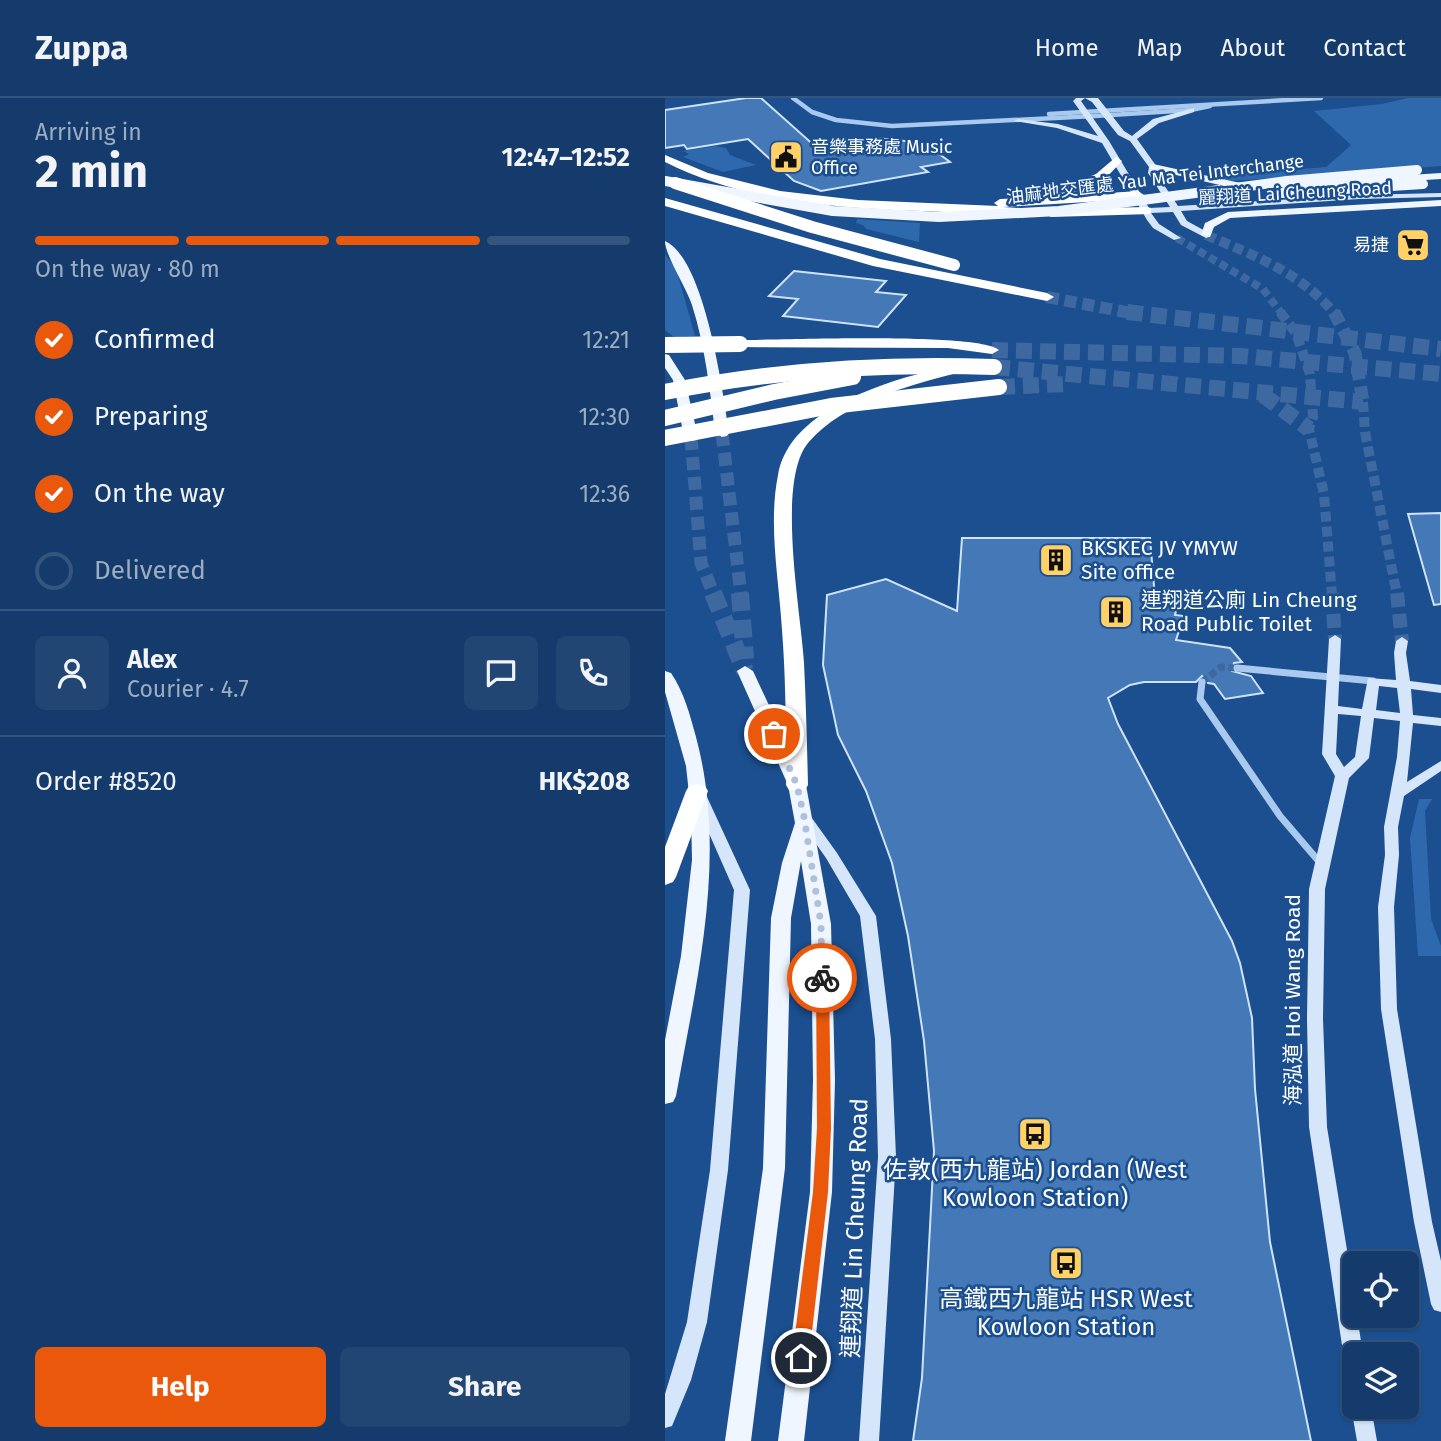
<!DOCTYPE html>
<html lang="en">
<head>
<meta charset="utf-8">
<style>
  :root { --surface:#143b6b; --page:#214673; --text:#f1f3f6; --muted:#9dadc1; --line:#33557e; --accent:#ea580c }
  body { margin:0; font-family:"Fira Sans","Noto Sans TC",sans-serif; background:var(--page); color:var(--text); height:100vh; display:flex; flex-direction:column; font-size:26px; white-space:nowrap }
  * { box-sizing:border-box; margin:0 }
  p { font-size:23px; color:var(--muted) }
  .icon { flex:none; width:38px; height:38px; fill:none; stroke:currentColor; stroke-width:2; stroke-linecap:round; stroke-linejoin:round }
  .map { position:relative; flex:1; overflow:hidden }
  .drawer { display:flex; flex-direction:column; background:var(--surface); width:665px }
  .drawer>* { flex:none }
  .buttons { position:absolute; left:677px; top:1153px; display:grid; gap:14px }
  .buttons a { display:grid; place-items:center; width:77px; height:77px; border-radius:10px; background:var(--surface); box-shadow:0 2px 5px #0004,0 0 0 2px var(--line); font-size:35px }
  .pin { position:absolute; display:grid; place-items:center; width:60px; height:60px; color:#fff; margin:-30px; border:4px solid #fff; border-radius:50%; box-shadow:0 2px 7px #0007 }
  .courier { position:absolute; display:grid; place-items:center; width:70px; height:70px; margin:-35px; border:5px solid #ea580c; border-radius:50%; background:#fff; color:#222; box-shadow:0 2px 9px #0007 }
  .headline em { font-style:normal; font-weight:700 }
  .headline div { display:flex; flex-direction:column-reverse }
  .headline { display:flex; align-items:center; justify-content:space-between; height:119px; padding:0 35px }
  h1 { font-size:46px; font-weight:700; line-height:52px }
  .bar { display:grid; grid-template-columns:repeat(4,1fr); gap:10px 7px; align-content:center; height:84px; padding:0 35px }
  .bar i { height:9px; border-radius:5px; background:var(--line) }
  .bar .on { background:var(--accent) }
  .bar p { grid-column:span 4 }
  .line { display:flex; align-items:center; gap:18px; padding:0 35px; border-top:2px solid var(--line) }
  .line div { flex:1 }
  .round { display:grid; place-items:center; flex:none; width:74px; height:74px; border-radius:10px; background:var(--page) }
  ol { padding:0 35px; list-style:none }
  li { display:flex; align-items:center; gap:21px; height:77px }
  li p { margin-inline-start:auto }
  li .icon { padding:7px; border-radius:50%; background:var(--accent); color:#fff; stroke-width:4 }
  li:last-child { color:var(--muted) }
  li i { width:38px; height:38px; border:4px solid var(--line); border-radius:50% }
  .action { display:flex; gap:14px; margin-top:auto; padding:14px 35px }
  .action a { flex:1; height:80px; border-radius:10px; background:var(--accent); color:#fff; font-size:28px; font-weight:700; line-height:80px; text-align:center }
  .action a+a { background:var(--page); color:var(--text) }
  header { display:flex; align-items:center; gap:42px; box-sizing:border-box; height:98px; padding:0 35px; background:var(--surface); border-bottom:2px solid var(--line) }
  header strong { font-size:33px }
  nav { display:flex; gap:38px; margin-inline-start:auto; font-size:24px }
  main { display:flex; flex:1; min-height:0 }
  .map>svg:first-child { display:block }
  .green { fill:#2e69ad }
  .building { fill:#4478b7; stroke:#cfe3fa; stroke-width:2 }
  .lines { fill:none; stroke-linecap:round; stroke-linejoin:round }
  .street-tunnel { stroke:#3d69a0; stroke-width:7; stroke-dasharray:7 3.5; stroke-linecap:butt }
  .secondary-tunnel-far2 { stroke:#3d69a0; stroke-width:8; stroke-dasharray:8 4.5; stroke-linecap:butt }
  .secondary-tunnel-far1 { stroke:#3d69a0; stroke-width:10; stroke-dasharray:10 5; stroke-linecap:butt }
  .secondary-tunnel { stroke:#3d69a0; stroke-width:14; stroke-dasharray:14 7; stroke-linecap:butt }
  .primary-tunnel-far2 { stroke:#3d69a0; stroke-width:10; stroke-dasharray:10 5; stroke-linecap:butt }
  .primary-tunnel-far1 { stroke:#3d69a0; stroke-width:13; stroke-dasharray:13 7; stroke-linecap:butt }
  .primary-tunnel { stroke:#3d69a0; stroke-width:18; stroke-dasharray:18 9; stroke-linecap:butt }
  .highway-tunnel-far1 { stroke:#3d69a0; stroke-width:12; stroke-dasharray:12 6; stroke-linecap:butt }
  .highway-tunnel { stroke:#3d69a0; stroke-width:16; stroke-dasharray:16 8; stroke-linecap:butt }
  .street-far1 { stroke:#a9c9ee; stroke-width:4.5 }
  .street { stroke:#a9c9ee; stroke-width:7 }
  .secondary { fill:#d6e6fa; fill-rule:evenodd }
  .primary { fill:#f0f6ff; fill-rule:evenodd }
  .highway { fill:#fff; fill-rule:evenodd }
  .primary-bridge { stroke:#f0f6ff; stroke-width:10 }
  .highway-bridge-far1 { stroke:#fff; stroke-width:12 }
  .highway-bridge { stroke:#fff; stroke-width:16 }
  .route { fill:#ea580c }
  .done { stroke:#afc1d8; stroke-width:7; stroke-dasharray:0 12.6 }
  .labels { text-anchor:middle; stroke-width:5; stroke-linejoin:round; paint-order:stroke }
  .far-poi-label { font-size:18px; fill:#fff; stroke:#1b4f8f; text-anchor:start }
  .far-street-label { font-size:18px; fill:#fff; stroke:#1b4f8f }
  .poi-label { font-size:21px; fill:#fff; stroke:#1b4f8f; text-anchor:start }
  .street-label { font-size:21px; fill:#fff; stroke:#1b4f8f }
  .near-poi-label { font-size:24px; fill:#fff; stroke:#1b4f8f }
  .near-street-label { font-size:24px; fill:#fff; stroke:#1b4f8f }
</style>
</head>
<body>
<header>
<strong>Zuppa</strong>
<nav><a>Home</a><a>Map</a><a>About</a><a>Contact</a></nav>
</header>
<main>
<section class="drawer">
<div class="headline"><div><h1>2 min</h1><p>Arriving in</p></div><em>12:47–12:52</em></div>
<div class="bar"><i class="on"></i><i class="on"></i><i class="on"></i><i></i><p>On the way · 80 m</p></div>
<ol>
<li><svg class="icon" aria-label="check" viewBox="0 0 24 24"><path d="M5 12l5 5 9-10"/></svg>Confirmed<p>12:21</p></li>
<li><svg class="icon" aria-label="check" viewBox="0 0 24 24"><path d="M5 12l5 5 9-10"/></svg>Preparing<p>12:30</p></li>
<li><svg class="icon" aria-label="check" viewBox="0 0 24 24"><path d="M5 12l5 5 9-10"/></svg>On the way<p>12:36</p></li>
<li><i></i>Delivered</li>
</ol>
<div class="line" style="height:126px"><a class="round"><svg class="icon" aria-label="person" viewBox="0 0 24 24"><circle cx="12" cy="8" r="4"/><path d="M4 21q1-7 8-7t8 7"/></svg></a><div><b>Alex</b><p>Courier · 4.7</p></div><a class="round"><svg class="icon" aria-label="chat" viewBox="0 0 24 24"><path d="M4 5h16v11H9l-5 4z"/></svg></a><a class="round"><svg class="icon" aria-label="phone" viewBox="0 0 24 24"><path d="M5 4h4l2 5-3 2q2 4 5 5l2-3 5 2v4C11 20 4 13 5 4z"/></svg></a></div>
<div class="line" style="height:91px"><div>Order #8520</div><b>HK$208</b></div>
<div class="action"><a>Help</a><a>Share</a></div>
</section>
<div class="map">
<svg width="776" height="1343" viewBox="0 0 776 1343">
  <rect width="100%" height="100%" fill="#1b4f8f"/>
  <g class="green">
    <path d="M743,0H776V68L566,83L538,79L661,69L686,47L649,13L717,6Z"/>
    <path d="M51,48L61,50L65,57L91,67L58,74L18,59L24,56L18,53Z"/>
    <path d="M192,121L255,125L254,144L201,131L198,127L191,125Z"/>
    <path d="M0,157L11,170L30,238L9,239L0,232Z"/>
    <path d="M754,701H767L760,713L766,821L776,848V858H753L745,740Z"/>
  </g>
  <g class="building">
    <path d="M81,0H96L152,50L210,40L259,45L285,64L256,69L263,74L156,93L129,83L83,41L22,51L19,47L0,50V12Z"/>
    <path d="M129,173L221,183L211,194L241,197L213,229L118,218L133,201L104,198Z"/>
    <path d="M776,415V506L769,507L743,416Z"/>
    <path d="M297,440H485L490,500L514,502L510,517L519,518L511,542L565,550L577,564L569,565L567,573L586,578L598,595L560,601L549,586L543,585L537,578L531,584H479L465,587L443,600L453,626L567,843L575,865L587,920L590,991L605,1144L646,1343H248L257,1280L269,1053L259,943L243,838L227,765L201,693L173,637L158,567L162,497L221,481L292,513Z"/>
  </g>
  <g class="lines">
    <path class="street-tunnel" d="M537,584L556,569L572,570"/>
    <path class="secondary-tunnel-far2" d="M512,140L598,191L617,216"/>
    <g class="secondary-tunnel-far1">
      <path d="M615,214L631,235L645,276L648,319L644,331L659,396L667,497"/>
      <path d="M698,304L700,334L732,497"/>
    </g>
    <g class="secondary-tunnel">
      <path d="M667,495L670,541"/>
      <path d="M732,495L737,543"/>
    </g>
    <path class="primary-tunnel-far2" d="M541,137C590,158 635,174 670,216"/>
    <g class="primary-tunnel-far1">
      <path d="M669,214L690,255L698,304"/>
      <path d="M57,335L76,497"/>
      <path d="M26,339L36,465L49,497"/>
    </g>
    <g class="primary-tunnel">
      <path d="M48,495L80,573"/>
      <path d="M75,495L80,561"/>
    </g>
    <path class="highway-tunnel-far1" d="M382,199L471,216"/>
    <g class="highway-tunnel">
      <path d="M462,214L776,251"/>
      <path d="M327,252L576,258L776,276"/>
      <path d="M329,269L698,304"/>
      <path d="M334,289L401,286"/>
      <path d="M598,297L644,331"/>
    </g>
    <g class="street-far1">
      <path d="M128,0L147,14L171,22L227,28L430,18L526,12L545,8"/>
      <path d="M384,16L656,0"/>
    </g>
    <g class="street">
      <path d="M572,570L708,583"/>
      <path d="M537,584L535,601L615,718L657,767"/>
    </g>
    <g class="secondary">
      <path d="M411,0H433L459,33L467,38L488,21L529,10V14L494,25L472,41L492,69L491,75L513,108L694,97L776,95V99L694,101L516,113L522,123L544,135V139L541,140L516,127L508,114L486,115L494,126L516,140L509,142L488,130L482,122L437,45L392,30L349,23L353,21L393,26L433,38L408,3ZM420,0L427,4L453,37L465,43L484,69L483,75L505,109L484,110L444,43L416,3Z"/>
      <path d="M670,537L676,541L673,608L697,611L703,580L731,582L729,555L731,543L737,539L743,543L741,555L745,583L776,587V595L746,591L748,617L776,620V628L748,625L742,684L776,663V673L739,698L733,729L734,757L729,809L732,911L767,1124L776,1163V1214L769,1212L766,1206L749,1124L716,911L713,809L720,757L719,729L732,659L735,623L709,620L704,660L684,680L660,791L658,921L662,1029L690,1201V1218H692L698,1256H690V1276L683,1273L680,1267L644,1029L642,921L644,791L670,678L657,656L664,541ZM714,588L732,590L735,615L711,612ZM673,616L696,618L690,659L679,669L671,656Z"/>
      <path d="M35,695L42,699L85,792L63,1072L42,1224L26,1282L7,1328L0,1330V1296L22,1224L45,1072L69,792L28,699Z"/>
      <path d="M139,714L144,716L172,755L211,818L226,941L231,1059L214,1343H194L213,1059L210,941L195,818L161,760L132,719Z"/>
      <path d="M690,1302V1309H706L712,1343H692L686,1309Z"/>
    </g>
    <g class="primary">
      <path d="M488,66L580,86L585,89L580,92L568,90L485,71V67Z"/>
      <path d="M776,75V81L620,91L615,88L620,85Z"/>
      <path d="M776,102V108L565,120L549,129L545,139L536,137L540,125L563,114Z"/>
      <path d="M0,143C40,161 58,294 64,335L62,338L57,339L50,335C45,292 40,248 27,207C21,189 0,157 0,143Z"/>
      <path d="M0,256L4,257L20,282L33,339L31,342L26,343L19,339L8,282L0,270Z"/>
      <path d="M80,568L88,573L141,687L166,826L170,982L167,1094L139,1343H113L145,1094L148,982L146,826L136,763L126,820L120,1070L86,1343H60L98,1070L106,820L117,765L130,725L123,687L72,573Z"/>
      <path d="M0,573L6,575C19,594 25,617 31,639C63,758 32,880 11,998L8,1004L0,1006V942L16,858L27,762L26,714L21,668L0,594Z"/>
    </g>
    <g class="highway">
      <path d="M0,57L43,75L115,93L193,102L333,108L329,105L335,101L399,98L393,94L395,91L431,76L451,59L457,63L439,82L399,98L473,93L479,97L473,101L338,109L355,110V116L351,117C234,110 108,118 0,64Z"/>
      <path d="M0,100L215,161L382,195L389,199L382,203L208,168L0,108Z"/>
      <path d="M482,109L486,110V116L386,119L380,115L386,111Z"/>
      <path d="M75,242C114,242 314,234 334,252L327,256L283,250L70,249L68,246L70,243Z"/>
      <path d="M295,266L300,267L302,270L300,273C250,286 178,303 143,345C111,384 136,514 139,565C141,605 142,646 143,687L140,692H124L121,687C121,635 121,584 117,532C114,481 103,427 113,377C115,363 122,350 131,339C167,297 243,277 295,266Z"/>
      <path d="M32,686L40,688L43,693L11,779L8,784L0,787V749L21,693L24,688Z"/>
    </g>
    <g class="primary-bridge">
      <path d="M0,83L168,113L274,119L394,113L622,83L752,72"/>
      <path d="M617,95L758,86"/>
    </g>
    <path class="highway-bridge-far1" d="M10,85L147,129L289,167"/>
    <g class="highway-bridge">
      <path d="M0,247L75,246"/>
      <path d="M0,294C109,272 218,265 329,269"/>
      <path d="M0,320L109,294L188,279"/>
      <path d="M0,340L166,308L334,289"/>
    </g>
  </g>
  <path class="route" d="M157,875L164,880L166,1030L163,1094L144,1260L141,1265L136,1267L130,1265L127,1260L148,1094L152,1030L151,880Z"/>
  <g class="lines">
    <path class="done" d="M109,636L132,687L139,719L156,826L157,880"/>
  </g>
  <defs>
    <g id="civic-square" transform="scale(1.75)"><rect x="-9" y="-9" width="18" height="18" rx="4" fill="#ffd166" stroke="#1b4f8f"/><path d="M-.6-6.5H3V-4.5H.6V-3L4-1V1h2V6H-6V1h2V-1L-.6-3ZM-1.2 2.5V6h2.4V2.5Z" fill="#111"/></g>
    <g id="supermarket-square" transform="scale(1.75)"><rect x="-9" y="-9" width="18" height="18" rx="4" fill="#ffd166" stroke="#1b4f8f"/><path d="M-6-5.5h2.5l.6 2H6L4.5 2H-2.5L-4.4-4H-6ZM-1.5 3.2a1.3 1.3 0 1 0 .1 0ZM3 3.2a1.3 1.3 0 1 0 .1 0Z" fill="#111"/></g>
    <g id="building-square" transform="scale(1.75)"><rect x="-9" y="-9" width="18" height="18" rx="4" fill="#ffd166" stroke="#1b4f8f"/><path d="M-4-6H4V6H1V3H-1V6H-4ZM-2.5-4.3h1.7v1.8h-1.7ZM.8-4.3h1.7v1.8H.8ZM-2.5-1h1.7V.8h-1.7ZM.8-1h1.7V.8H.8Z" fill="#111"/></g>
    <g id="bus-square" transform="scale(1.75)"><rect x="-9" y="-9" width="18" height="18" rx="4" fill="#ffd166" stroke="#1b4f8f"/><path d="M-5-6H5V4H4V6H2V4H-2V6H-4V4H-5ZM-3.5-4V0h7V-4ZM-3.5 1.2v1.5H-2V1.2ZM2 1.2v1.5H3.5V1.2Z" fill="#111"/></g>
  </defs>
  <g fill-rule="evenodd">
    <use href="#civic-square" x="121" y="59"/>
    <use href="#supermarket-square" x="748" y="147"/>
    <use href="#building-square" x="391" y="462"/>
    <use href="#building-square" x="451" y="514"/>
    <use href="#bus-square" x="370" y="1036"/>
    <use href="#bus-square" x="401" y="1165"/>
  </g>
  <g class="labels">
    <g class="far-poi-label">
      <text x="146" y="55">音樂事務處 Music<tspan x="146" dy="21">Office</tspan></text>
      <text x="724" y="153" text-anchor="end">易捷</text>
    </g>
    <g class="far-street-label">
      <text transform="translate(490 81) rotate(-7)" y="6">油麻地交匯處 Yau Ma Tei Interchange</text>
      <text transform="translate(630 95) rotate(-3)" y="6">麗翔道 Lai Cheung Road</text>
    </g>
    <g class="poi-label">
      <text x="416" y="457">BKSKEC JV YMYW<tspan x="416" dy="24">Site office</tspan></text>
      <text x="476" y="509">連翔道公廁 Lin Cheung<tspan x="476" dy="24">Road Public Toilet</tspan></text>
    </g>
    <g class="street-label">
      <text transform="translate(628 902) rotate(-90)" y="7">海泓道 Hoi Wang Road</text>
    </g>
    <g class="near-poi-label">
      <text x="370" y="1080">佐敦(西九龍站) Jordan (West<tspan x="370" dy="28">Kowloon Station)</tspan></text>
      <text x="401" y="1209">高鐵西九龍站 HSR West<tspan x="401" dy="28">Kowloon Station</tspan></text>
    </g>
    <g class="near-street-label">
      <text transform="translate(190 1130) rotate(-88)" y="8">連翔道 Lin Cheung Road</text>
    </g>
  </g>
</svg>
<div class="buttons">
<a><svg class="icon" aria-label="locate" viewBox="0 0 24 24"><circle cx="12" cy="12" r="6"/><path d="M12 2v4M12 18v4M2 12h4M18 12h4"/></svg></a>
<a><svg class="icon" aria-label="layers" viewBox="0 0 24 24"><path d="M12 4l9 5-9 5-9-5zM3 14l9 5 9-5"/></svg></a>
</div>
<div class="pin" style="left:109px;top:636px;background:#ea580c"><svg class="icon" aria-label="bag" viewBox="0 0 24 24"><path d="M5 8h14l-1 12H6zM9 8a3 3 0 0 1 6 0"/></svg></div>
<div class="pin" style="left:136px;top:1260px;background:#1f2937"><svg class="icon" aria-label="home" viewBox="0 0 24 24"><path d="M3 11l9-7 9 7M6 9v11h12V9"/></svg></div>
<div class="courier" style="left:157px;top:880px"><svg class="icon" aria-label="bike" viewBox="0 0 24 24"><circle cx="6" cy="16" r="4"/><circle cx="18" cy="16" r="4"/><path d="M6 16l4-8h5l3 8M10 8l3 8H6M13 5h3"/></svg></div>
</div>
</main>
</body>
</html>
